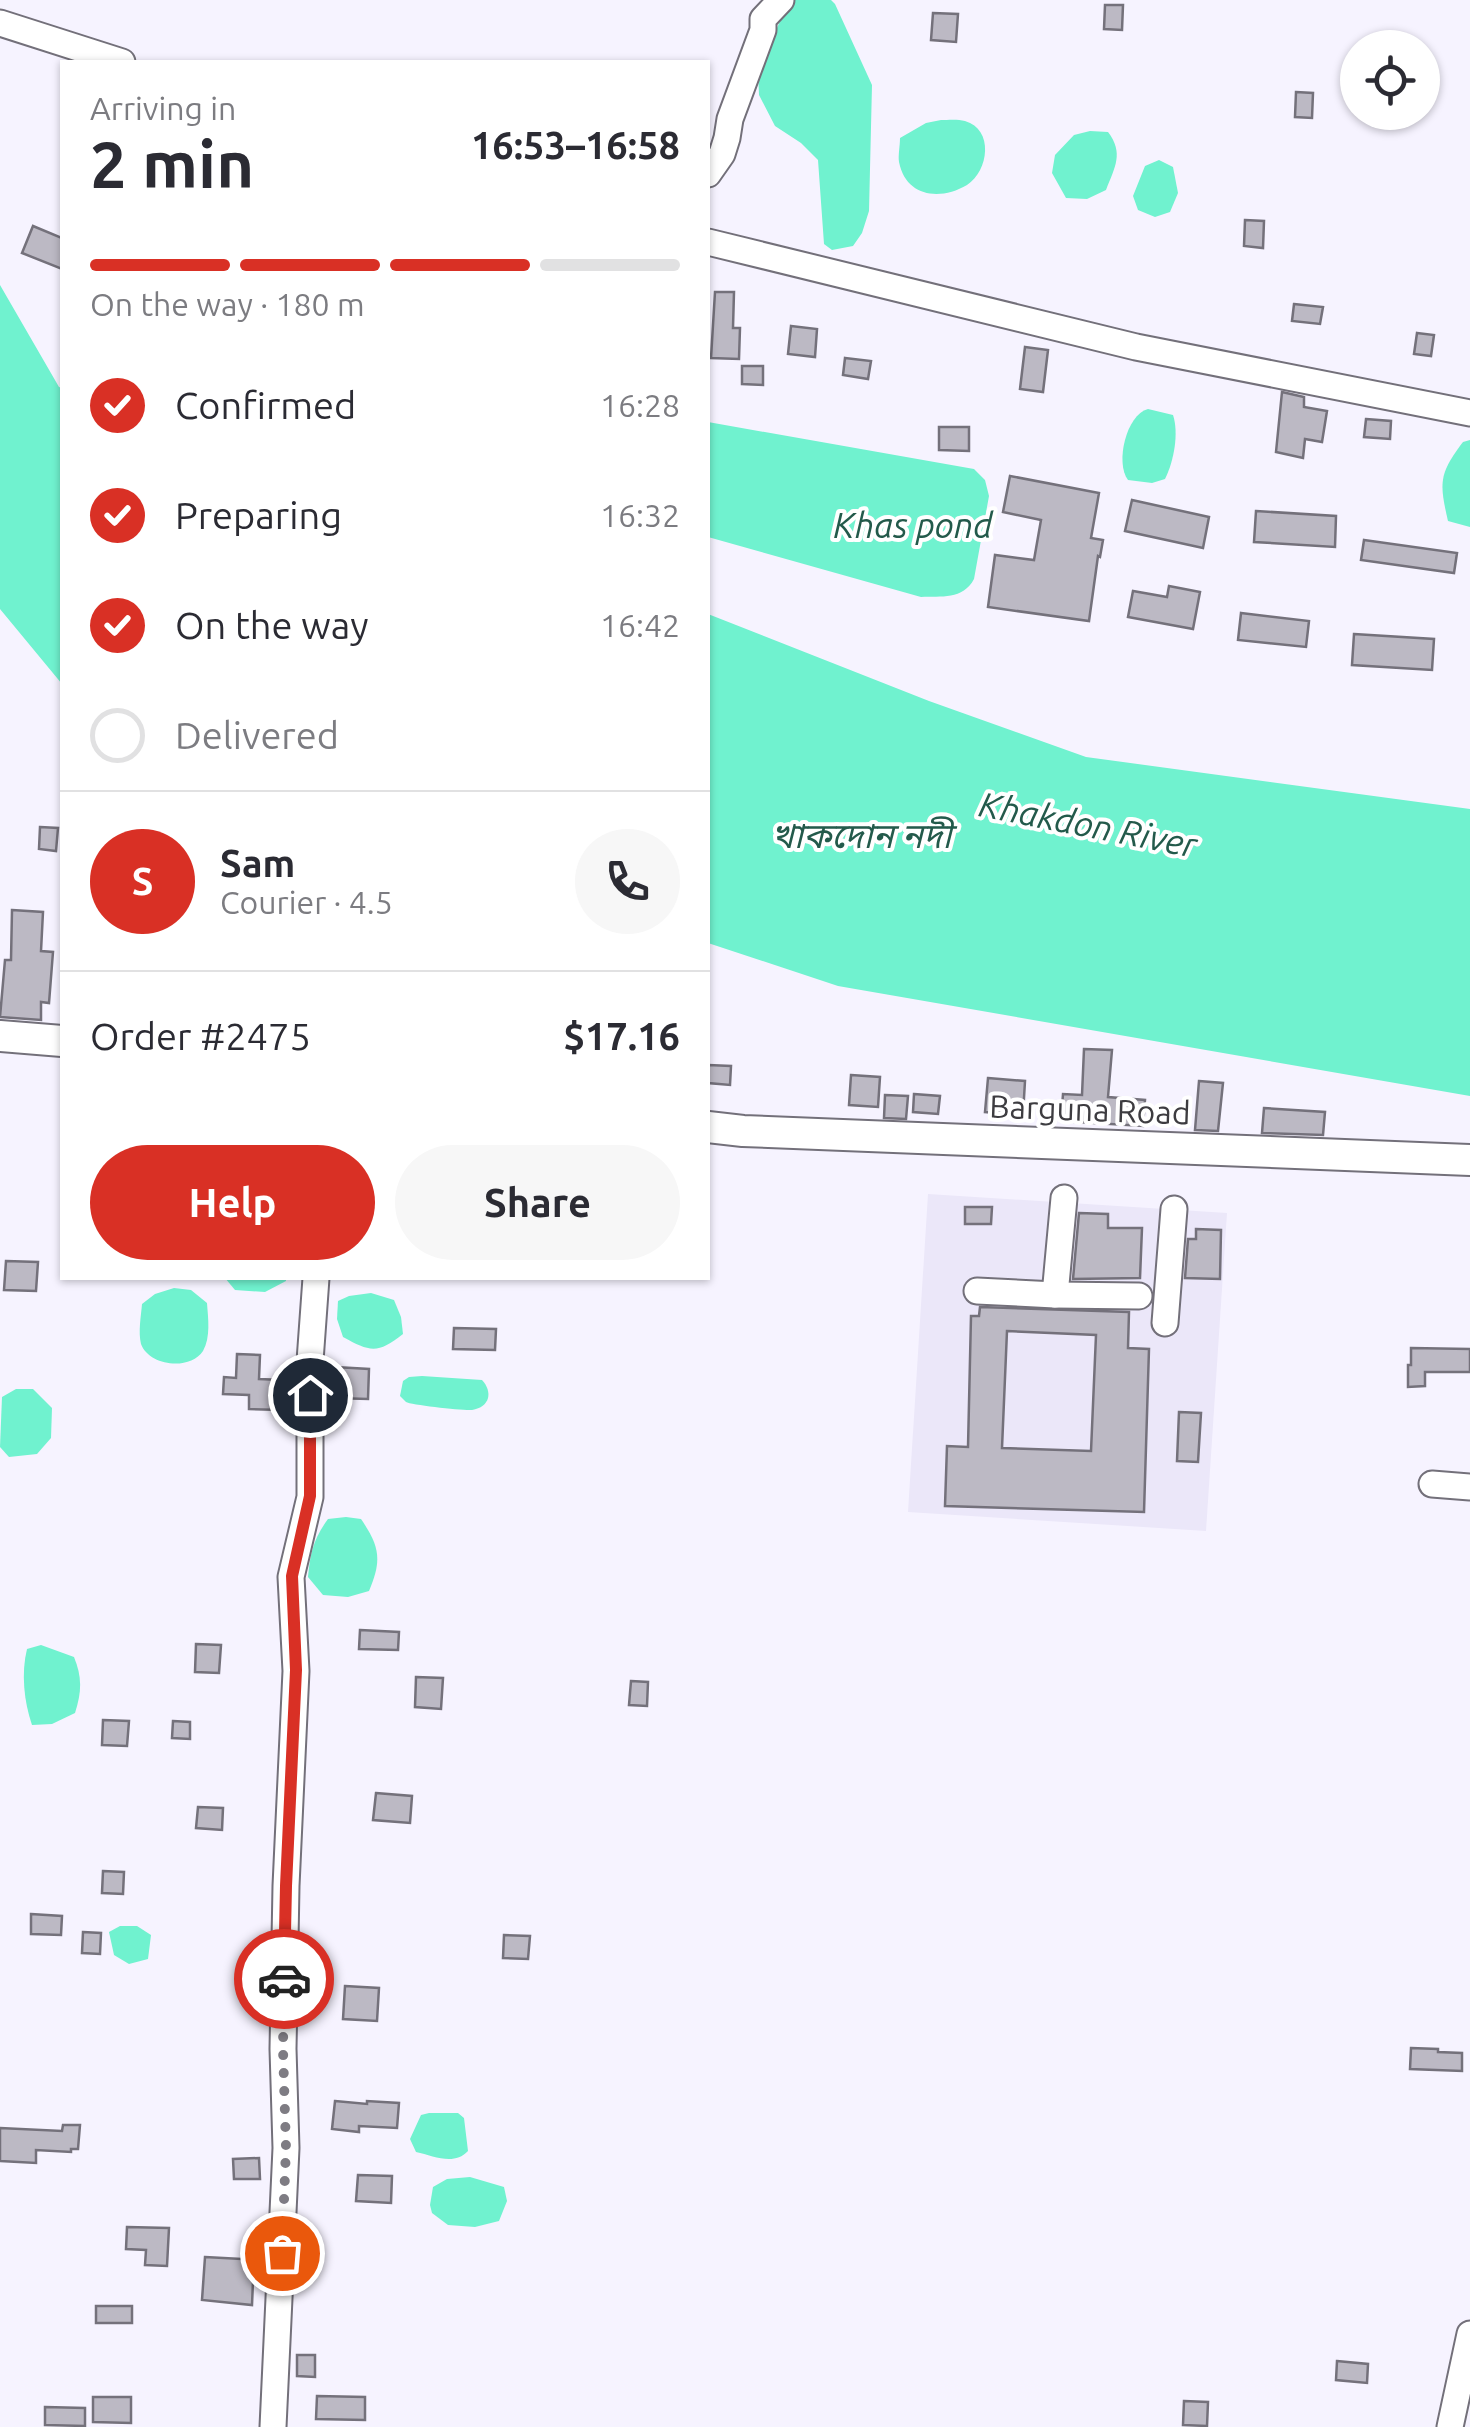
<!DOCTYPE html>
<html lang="en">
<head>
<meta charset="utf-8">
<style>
  :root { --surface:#fff; --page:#f7f7f7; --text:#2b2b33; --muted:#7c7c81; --line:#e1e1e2; --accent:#d93025 }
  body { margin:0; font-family:Ubuntu,"Noto Sans Bengali",sans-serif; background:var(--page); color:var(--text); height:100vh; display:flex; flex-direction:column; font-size:38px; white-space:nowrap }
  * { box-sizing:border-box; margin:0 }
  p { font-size:32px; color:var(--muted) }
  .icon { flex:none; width:55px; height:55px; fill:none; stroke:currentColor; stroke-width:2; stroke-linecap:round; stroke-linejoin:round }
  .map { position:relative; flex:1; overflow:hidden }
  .sheet { position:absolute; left:60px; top:60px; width:650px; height:1220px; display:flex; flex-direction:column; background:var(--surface); border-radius:0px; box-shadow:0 2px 8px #0004 }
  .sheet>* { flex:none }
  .tools { position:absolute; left:1340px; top:30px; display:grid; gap:20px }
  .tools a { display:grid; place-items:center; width:100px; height:100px; border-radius:50%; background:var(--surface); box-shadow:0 2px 8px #0004; font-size:50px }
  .pin { position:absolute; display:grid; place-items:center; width:85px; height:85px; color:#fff; margin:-42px; border:5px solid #fff; border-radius:50%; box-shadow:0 2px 10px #0007 }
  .courier { position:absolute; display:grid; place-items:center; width:100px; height:100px; margin:-50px; border:8px solid #d93025; border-radius:50%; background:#fff; color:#222; box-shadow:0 2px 12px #0007 }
  .overview em { font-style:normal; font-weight:700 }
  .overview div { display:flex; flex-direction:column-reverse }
  .overview { display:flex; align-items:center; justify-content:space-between; height:170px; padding:0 30px }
  h1 { font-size:65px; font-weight:700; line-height:75px }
  .bar { display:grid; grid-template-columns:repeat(4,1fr); gap:15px 10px; align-content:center; height:120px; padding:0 30px }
  .bar i { height:12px; border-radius:8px; background:var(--line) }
  .bar .on { background:var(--accent) }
  .bar p { grid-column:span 4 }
  .line { display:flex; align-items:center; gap:25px; padding:0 30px; border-top:2px solid var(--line) }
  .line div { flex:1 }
  .round { display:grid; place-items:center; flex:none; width:105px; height:105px; border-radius:52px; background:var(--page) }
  ol { padding:0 30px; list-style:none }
  li { display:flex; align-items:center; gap:30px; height:110px }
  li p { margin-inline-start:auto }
  li .icon { padding:10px; border-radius:50%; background:var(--accent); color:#fff; stroke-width:4 }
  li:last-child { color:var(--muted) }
  li i { width:55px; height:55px; border:5px solid var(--line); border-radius:50% }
  .cta { display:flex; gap:20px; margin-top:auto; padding:20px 30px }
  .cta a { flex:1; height:115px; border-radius:60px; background:var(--accent); color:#fff; font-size:40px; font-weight:700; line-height:115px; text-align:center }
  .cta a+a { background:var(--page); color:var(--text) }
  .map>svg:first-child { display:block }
  .built { fill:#ebe7f9 }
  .water { fill:#70f2cf }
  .building { fill:#bcb9c4; stroke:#74717b; stroke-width:2.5; fill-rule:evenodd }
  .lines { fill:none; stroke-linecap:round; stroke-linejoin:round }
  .minor-casing { stroke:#73707a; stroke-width:29 }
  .major-casing { stroke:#73707a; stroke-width:34 }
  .minor { stroke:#fff; stroke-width:25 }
  .major { stroke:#fff; stroke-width:30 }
  .done { stroke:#7e7c83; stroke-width:10; stroke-dasharray:0 18 }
  .route { stroke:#d93025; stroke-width:12 }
  .labels { text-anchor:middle; stroke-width:8; stroke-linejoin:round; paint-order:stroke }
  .street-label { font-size:32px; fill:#3d3c40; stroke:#fff }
  .water-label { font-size:35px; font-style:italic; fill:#235a4b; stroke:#fff }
</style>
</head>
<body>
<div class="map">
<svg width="1470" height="2427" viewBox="0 0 1470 2427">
  <rect width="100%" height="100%" fill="#f6f3ff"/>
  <path class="built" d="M928,1194L1227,1213L1206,1531L908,1512Z"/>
  <g class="water">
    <path d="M792,0H831L835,4L872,85L869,211L862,233L853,246L832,250L824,244L818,160L801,143L775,126L759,95L758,71L788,3Z"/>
    <path d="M941,120C948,120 958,119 965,121C994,129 989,171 967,185C940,201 906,197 899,162C898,155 900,146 900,138L926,123Z"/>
    <path d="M1090,131L1108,132C1124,153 1115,167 1106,190L1087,199L1066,198L1052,173L1055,155L1074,135Z"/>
    <path d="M1159,160L1173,167L1178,193L1170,212L1155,217L1138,210L1133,196L1145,166Z"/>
    <path d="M0,285L59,387L62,388V684L0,609Z"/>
    <path d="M1148,409L1173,415C1179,433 1174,461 1165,479L1152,483L1128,480C1115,463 1126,415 1148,409Z"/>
    <path d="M708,422L974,469L985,480L989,496L974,579C963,600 941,596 921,597L708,537Z"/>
    <path d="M1470,440V527L1448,521C1439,482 1439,474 1463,442Z"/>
    <path d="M708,614L929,701L1086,757L1470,809V1096L838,986L708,943Z"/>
    <path d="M225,1278H286V1281L265,1292L235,1290Z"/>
    <path d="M174,1288L191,1290L207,1303C208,1318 211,1337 203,1351C190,1371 149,1366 141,1344C138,1332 141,1316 142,1304L155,1294Z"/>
    <path d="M371,1293L394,1300L401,1317L403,1334C378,1354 370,1352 343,1337L337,1319L338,1301L349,1296Z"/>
    <path d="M422,1376L482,1380C493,1392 490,1407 472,1410C465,1411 411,1405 406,1402C404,1400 402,1398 400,1396L403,1381L409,1377Z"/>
    <path d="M16,1389H33L52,1408L51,1438L37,1454L9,1457L0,1447L2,1397Z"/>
    <path d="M346,1517L361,1519C380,1547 382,1560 369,1591L348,1597L323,1595L308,1577C310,1553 314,1538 328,1519Z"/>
    <path d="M41,1645L74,1657C82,1677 82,1691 75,1713L52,1724L32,1725C24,1702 21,1673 27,1649Z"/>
    <path d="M120,1926H137L151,1935L148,1959L129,1964L114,1955L109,1932Z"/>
    <path d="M429,2113H458L464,2118L468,2151C454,2166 434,2156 416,2152L410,2139L421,2115Z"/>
    <path d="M470,2177L504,2187L507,2201L499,2221L475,2227L448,2225L432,2213L430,2205L433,2187L447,2179Z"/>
  </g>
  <g class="building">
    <path d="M1105,5H1123L1122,30L1104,29Z"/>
    <path d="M933,13L958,14L956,42L931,40Z"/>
    <path d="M1296,92L1313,93L1312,118L1295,117Z"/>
    <path d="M1245,220L1264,221L1263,248L1244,246Z"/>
    <path d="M33,226L62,238V269L22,253Z"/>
    <path d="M715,292H734L733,328H740L739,359L711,358Z"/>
    <path d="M1294,304L1323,307L1320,324L1292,321Z"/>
    <path d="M791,326L817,329L815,357L788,354Z"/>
    <path d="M1417,333L1434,335L1431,356L1414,354Z"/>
    <path d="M1025,347L1048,350L1043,392L1020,389Z"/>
    <path d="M845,358L871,361L868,379L843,375Z"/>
    <path d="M742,366H763V385L742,384Z"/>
    <path d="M1282,392L1304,397V407L1327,411L1322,442L1305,439L1303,458L1276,452Z"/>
    <path d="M1366,419L1391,421L1390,439L1364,437Z"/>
    <path d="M939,427H969V451L939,450Z"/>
    <path d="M1010,476L1099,493L1091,538L1103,540L1100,557L1098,556L1089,621L988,607L995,555L1034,560L1041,520L1003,512Z"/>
    <path d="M1132,500L1209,517L1203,548L1125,531Z"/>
    <path d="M1256,511L1336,516L1335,547L1254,542Z"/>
    <path d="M1364,540L1457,553L1454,573L1361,560Z"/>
    <path d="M1169,586L1200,592L1193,629L1128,617L1133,591L1167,597Z"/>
    <path d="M1241,613L1309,621L1306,647L1238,640Z"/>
    <path d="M1354,634L1434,639L1432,670L1352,665Z"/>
    <path d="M40,827L58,828L56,851L39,849Z"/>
    <path d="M12,910L43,912L41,951L53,952L49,1003L41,1002V1020L0,1017L5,960H11Z"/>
    <path d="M1084,1049L1112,1050L1108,1097L1145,1100L1143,1126L1061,1121L1063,1094L1082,1095Z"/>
    <path d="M708,1065L731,1066L730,1085L708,1083Z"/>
    <path d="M851,1075L880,1077L878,1107L849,1105Z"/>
    <path d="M988,1078L1025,1081L1023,1115L985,1112Z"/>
    <path d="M1199,1081L1223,1083L1218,1131L1195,1130Z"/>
    <path d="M914,1094L940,1096L938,1114L913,1112Z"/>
    <path d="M885,1095L908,1096L906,1119L884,1118Z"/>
    <path d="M1264,1108L1325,1112L1323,1135L1262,1133Z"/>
    <path d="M965,1207H992L991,1224H965Z"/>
    <path d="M1079,1213L1108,1214V1228H1142L1140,1278L1073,1279Z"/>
    <path d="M1196,1229L1221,1230L1220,1279L1185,1278L1188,1239H1196Z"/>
    <path d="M6,1261L38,1262L36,1291L4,1290Z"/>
    <path d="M980,1307L1129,1312L1128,1348L1149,1349L1144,1512L945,1506L947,1446L968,1447L971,1316H979ZM1007,1331L1096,1335L1091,1451L1002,1448Z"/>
    <path d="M454,1328L496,1329L495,1350L453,1349Z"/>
    <path d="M1411,1348L1470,1349V1372H1425V1386L1408,1387V1365H1411Z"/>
    <path d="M237,1354L260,1355L259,1379L282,1380L281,1410L249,1409V1395L223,1394L224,1377L236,1378Z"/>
    <path d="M335,1367L369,1369L368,1399L334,1398Z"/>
    <path d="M1179,1412L1201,1413L1198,1462L1177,1461Z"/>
    <path d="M360,1630L399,1632L398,1650L359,1649Z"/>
    <path d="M196,1644L221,1645L219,1673L195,1672Z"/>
    <path d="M416,1677L443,1678L441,1709L415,1707Z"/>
    <path d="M631,1681L648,1682L647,1706L629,1705Z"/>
    <path d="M103,1720L129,1721L127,1746L102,1745Z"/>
    <path d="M173,1721L190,1722V1739L172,1738Z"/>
    <path d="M376,1793L412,1796L410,1823L373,1820Z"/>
    <path d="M198,1807L223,1808L222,1830L196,1828Z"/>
    <path d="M103,1871L124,1872L123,1894L102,1893Z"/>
    <path d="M31,1914L62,1916L61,1935L31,1934Z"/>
    <path d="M83,1932L101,1933L100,1954L82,1953Z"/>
    <path d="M504,1935L530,1936L528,1959L503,1958Z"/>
    <path d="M345,1986L379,1988L377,2021L343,2019Z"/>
    <path d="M1411,2048L1438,2049V2052L1462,2053V2071L1410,2069Z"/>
    <path d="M335,2101L367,2104V2101L399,2103L397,2128L359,2126V2132L332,2129Z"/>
    <path d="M63,2125H80L78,2149H71V2152L36,2150V2163L0,2161V2128L62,2131Z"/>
    <path d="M259,2158L260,2179H234L233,2159Z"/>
    <path d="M358,2175L392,2176L391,2203L356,2201Z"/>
    <path d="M127,2227L169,2228L167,2266L145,2265L146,2250L126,2249Z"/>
    <path d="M205,2257L259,2260L258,2281H253L252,2305L202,2300Z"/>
    <rect x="96" y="2306" width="36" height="17"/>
    <path d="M297,2355H315V2377L297,2376Z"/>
    <path d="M1337,2361L1368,2364L1367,2383L1336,2380Z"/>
    <path d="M317,2396L365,2397V2420L316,2419Z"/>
    <path d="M93,2397H131V2423L93,2422Z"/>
    <path d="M1184,2401L1208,2402L1207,2426L1183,2425Z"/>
    <path d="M45,2407L85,2408V2426L45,2425Z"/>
  </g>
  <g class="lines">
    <g class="minor-casing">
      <g id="minor">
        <path d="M0,23L122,62"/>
        <path d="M708,174L722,154L727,138L730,119L763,30V19L781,0"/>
        <path d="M708,242L1136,347L1470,413"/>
        <path d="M977,1291L1055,1295L1064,1198"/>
        <path d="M1055,1295L1139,1296"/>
        <path d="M1165,1323L1174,1209"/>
        <path d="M1432,1484L1470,1487"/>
        <path d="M273,2427L286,2148L283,2049L286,1886L296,1671L291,1577L310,1497V1361L316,1278"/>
        <path d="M1450,2427L1470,2334"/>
      </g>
    </g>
    <g class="major-casing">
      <g id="major">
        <path d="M0,1036L62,1041"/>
        <path d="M708,1127L743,1131L1470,1160"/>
      </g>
    </g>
    <use href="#minor" class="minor"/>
    <use href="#major" class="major"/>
  </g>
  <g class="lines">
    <path class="done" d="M282,2253L286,2148L283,2049L284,1979"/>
    <path class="route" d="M284,1979L286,1886L296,1670L292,1576L310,1496V1395"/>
  </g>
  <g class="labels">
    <g class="street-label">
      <text transform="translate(1090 1110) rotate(2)" y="11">Barguna Road</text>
    </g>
    <g class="water-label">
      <text x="913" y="538">Khas pond</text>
      <text transform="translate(1088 825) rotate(11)" y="12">Khakdon River</text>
      <text x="861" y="848">খাকদোন নদী</text>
    </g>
  </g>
</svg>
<div class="tools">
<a><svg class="icon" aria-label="locate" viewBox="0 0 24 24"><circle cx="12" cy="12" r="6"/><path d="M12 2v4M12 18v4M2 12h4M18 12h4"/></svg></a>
</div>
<div class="pin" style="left:282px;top:2253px;background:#ea580c"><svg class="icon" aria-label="bag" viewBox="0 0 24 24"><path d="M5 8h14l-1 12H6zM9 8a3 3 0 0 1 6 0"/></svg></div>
<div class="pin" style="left:310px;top:1395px;background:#1f2937"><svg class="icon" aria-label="home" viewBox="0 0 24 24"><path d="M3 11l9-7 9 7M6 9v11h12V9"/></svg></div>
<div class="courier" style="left:284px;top:1979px"><svg class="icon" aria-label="car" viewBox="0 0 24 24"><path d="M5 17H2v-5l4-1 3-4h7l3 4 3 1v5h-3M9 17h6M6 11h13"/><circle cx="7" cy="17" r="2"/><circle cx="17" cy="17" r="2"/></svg></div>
<section class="sheet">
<div class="overview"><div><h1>2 min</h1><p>Arriving in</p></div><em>16:53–16:58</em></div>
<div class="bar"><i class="on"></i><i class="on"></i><i class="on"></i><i></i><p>On the way · 180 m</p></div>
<ol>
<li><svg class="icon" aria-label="check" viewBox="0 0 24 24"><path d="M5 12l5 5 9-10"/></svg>Confirmed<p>16:28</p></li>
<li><svg class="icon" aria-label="check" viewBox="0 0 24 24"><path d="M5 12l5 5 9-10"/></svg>Preparing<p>16:32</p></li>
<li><svg class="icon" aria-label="check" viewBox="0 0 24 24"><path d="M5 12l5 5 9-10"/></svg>On the way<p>16:42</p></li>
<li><i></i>Delivered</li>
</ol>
<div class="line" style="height:180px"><b class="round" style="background:var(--accent);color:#fff">S</b><div><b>Sam</b><p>Courier · 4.5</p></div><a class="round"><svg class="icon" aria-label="phone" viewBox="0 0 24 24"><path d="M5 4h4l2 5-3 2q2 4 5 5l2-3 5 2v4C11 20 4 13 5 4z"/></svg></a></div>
<div class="line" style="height:130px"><div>Order #2475</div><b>$17.16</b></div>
<div class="cta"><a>Help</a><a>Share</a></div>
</section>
</div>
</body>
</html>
